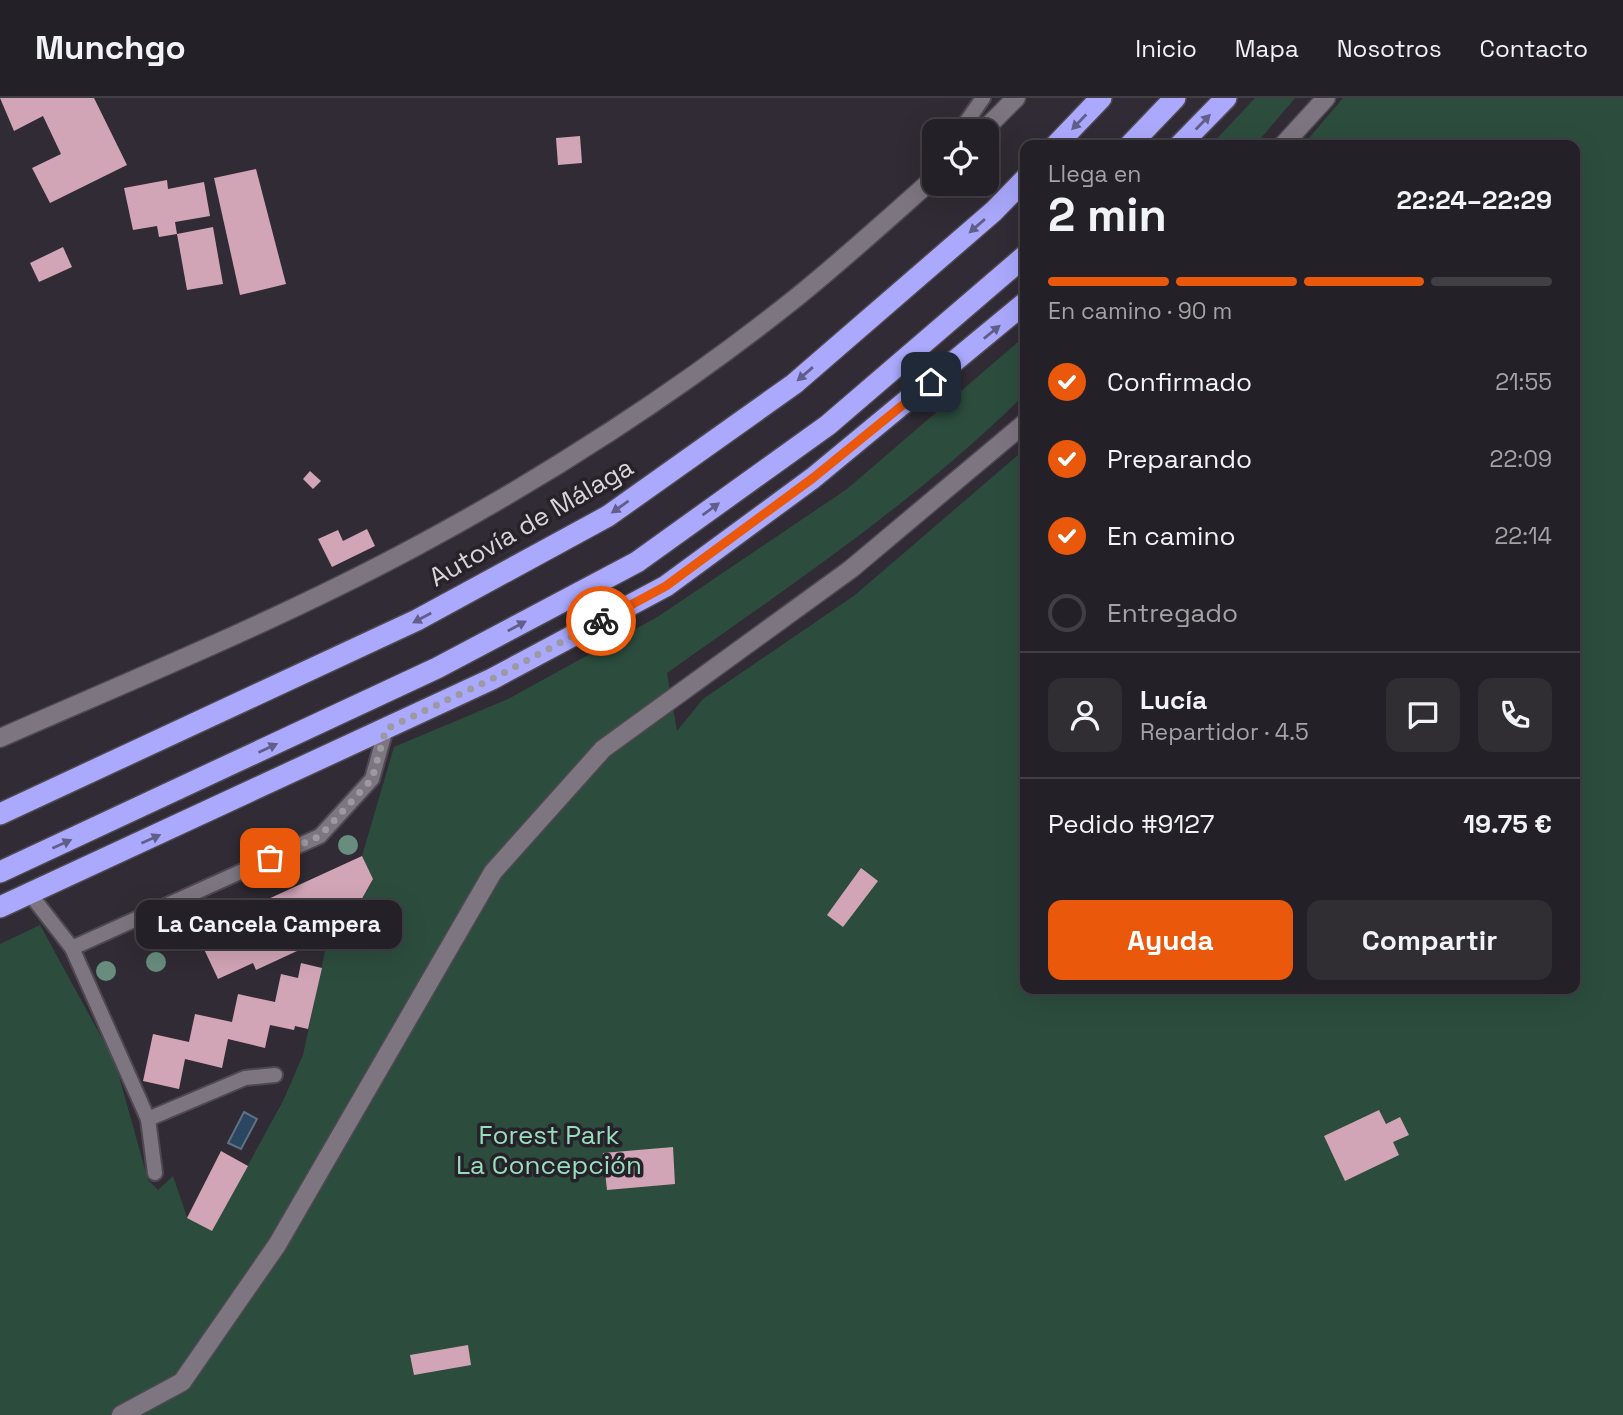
<!DOCTYPE html>
<html lang="es">
<head>
<meta charset="utf-8">
<style>
  :root { --surface:#242027; --page:#302d33; --text:#f1f3f6; --muted:#a3a3a7; --line:#413e44; --accent:#ea580c }
  body { margin:0; font-family:"Space Grotesk",sans-serif; background:var(--page); color:var(--text); height:100vh; display:flex; flex-direction:column; font-size:26px; white-space:nowrap }
  * { box-sizing:border-box; margin:0 }
  p { font-size:23px; color:var(--muted) }
  .icon { flex:none; width:38px; height:38px; fill:none; stroke:currentColor; stroke-width:2; stroke-linecap:round; stroke-linejoin:round }
  .map { position:relative; flex:1; overflow:hidden }
  .drawer { position:absolute; left:1020px; top:42px; width:560px; height:854px; display:flex; flex-direction:column; background:var(--surface); border-radius:14px; box-shadow:0 7px 28px #0002,0 0 0 2px var(--line) }
  .drawer>* { flex:none }
  .controls { position:absolute; left:922px; top:21px; display:grid; gap:14px }
  .controls a { display:grid; place-items:center; width:77px; height:77px; border-radius:14px; background:var(--surface); box-shadow:0 7px 28px #0002,0 0 0 2px var(--line); font-size:35px }
  .pin { position:absolute; display:grid; place-items:center; width:60px; height:60px; color:#fff; margin:-30px; border-radius:14px; box-shadow:0 4px 10px #0006 }
  .courier { position:absolute; display:grid; place-items:center; width:70px; height:70px; margin:-35px; border:5px solid #ea580c; border-radius:50%; background:#fff; color:#222; box-shadow:0 2px 9px #0007 }
  .bubble { position:absolute; height:49px; border-radius:14px; background:var(--surface); box-shadow:0 7px 28px #0002,0 0 0 2px var(--line); font-size:23px; font-weight:700; line-height:49px; text-align:center }
  .headline em { font-style:normal; font-weight:700 }
  .headline div { display:flex; flex-direction:column-reverse }
  .headline { display:flex; align-items:center; justify-content:space-between; height:119px; padding:0 28px }
  h1 { font-size:46px; font-weight:700; line-height:52px }
  .bar { display:grid; grid-template-columns:repeat(4,1fr); gap:10px 7px; align-content:center; height:84px; padding:0 28px }
  .bar i { height:9px; border-radius:5px; background:var(--line) }
  .bar .active { background:var(--accent) }
  .bar p { grid-column:span 4 }
  .line { display:flex; align-items:center; gap:18px; padding:0 28px; border-top:2px solid var(--line) }
  .line div { flex:1 }
  .round { display:grid; place-items:center; flex:none; width:74px; height:74px; border-radius:14px; background:var(--page) }
  ol { padding:0 28px; list-style:none }
  li { display:flex; align-items:center; gap:21px; height:77px }
  li p { margin-inline-start:auto }
  li .icon { padding:7px; border-radius:50%; background:var(--accent); color:#fff; stroke-width:4 }
  li:last-child { color:var(--muted) }
  li i { width:38px; height:38px; border:4px solid var(--line); border-radius:50% }
  .primary-button { display:flex; gap:14px; margin-top:auto; padding:14px 28px }
  .primary-button a { flex:1; height:80px; border-radius:14px; background:var(--accent); color:#fff; font-size:28px; font-weight:700; line-height:80px; text-align:center }
  .primary-button a+a { background:var(--page); color:var(--text) }
  header { display:flex; align-items:center; gap:42px; box-sizing:border-box; height:98px; padding:0 35px; background:var(--surface); border-bottom:2px solid var(--line) }
  header strong { font-size:33px }
  nav { display:flex; gap:38px; margin-inline-start:auto; font-size:24px }
  .map>svg:first-child { display:block }
  .green { fill:#2c4d3e }
  .water { fill:#2a4660; stroke:#5e7185; stroke-width:2 }
  .building { fill:#d2a5b6 }
  .lines { fill:none; stroke-linecap:round; stroke-linejoin:round }
  .lane-casing { stroke:#4e4951; stroke-width:18 }
  .street-casing { stroke:#4e4951; stroke-width:21 }
  .secondary-casing { stroke:#4e4951; stroke-width:21 }
  .highway-casing { stroke:#4e4951; stroke-width:24 }
  .lane { stroke:#7d7681; stroke-width:14 }
  .street { stroke:#7d7681; stroke-width:18 }
  .secondary { stroke:#7d7681; stroke-width:18 }
  .highway { stroke:#aaa9fd; stroke-width:21 }
  .tree { fill:#688d7f }
  .oneway { fill:#625e89 }
  .done { stroke:#9d99a0; stroke-width:7; stroke-dasharray:0 12.6 }
  .route { stroke:#ea580c; stroke-width:9 }
  .labels { text-anchor:middle; stroke-width:7; stroke-linejoin:round; paint-order:stroke }
  .street-label { font-size:26px; fill:#d8d4da; stroke:#27212a }
  .park-label { font-size:26px; fill:#96debc; stroke:#27212a }
</style>
</head>
<body>
<header>
<strong>Munchgo</strong>
<nav><a>Inicio</a><a>Mapa</a><a>Nosotros</a><a>Contacto</a></nav>
</header>
<div class="map">
<svg width="1623" height="1317" viewBox="0 0 1623 1317">
  <rect width="100%" height="100%" fill="#302b34"/>
  <g class="green">
    <path d="M1255,0H1295L1255,47H1211Z"/>
    <path d="M1343,0H1623V1317H0V846L40,827L115,964L148,1082L158,1092L173,1078L187,1119L212,1133L283,1003L303,957L325,853L335,849L373,782L362,758L394,649L508,601L659,518L847,391L1025,238V296C918,402 790,488 667,575L677,633L703,601L855,497L1025,351L1026,891H1575V47H1303Z"/>
  </g>
  <path class="water" d="M244,1014L257,1021L241,1051L228,1045Z"/>
  <g class="building">
    <path d="M0,0H94L127,67L50,105L32,70L61,56L43,18L14,33Z"/>
    <path d="M580,38L582,65L558,67L556,40Z"/>
    <path d="M256,71L286,186L240,197L214,80Z"/>
    <path d="M167,82L168,91L204,84L210,118L175,124L177,136L159,139L157,128L133,132L124,90Z"/>
    <path d="M213,129L223,186L187,192L177,136Z"/>
    <path d="M63,149L72,169L39,184L30,165Z"/>
    <path d="M310,373L321,383L313,391L303,381Z"/>
    <path d="M367,431L375,448L332,469L318,441L338,432L343,443Z"/>
    <path d="M362,758L373,781L335,849L328,852L323,841L256,872L253,865L218,881L196,834Z"/>
    <path d="M861,770L878,783L843,829L827,817Z"/>
    <path d="M301,865L322,870L308,931L295,928L294,932L270,927L265,950L228,941L222,970L185,961L179,991L143,983L153,936L189,944L195,916L232,924L238,896L275,904L281,876L298,880Z"/>
    <path d="M1379,1012L1386,1026L1400,1019L1409,1037L1393,1044L1399,1057L1345,1083L1324,1038Z"/>
    <path d="M673,1049L675,1086L607,1092L603,1055Z"/>
    <path d="M221,1053L248,1068L212,1133L187,1120Z"/>
    <path d="M468,1247L471,1267L414,1277L410,1257Z"/>
  </g>
  <g class="lines">
    <g class="lane-casing">
      <g id="lane">
        <path d="M960,33L983,0"/>
        <path d="M30,796L72,850L320,738L372,681L386,631"/>
        <path d="M72,850L148,1021L155,1075"/>
        <path d="M148,1021L245,980L275,977"/>
      </g>
    </g>
    <g class="street-casing">
      <g id="street">
        <path d="M1283,47L1326,0"/>
        <path d="M121,1317L182,1284L277,1147L493,774L603,651L851,471L1026,324"/>
      </g>
    </g>
    <g class="secondary-casing">
      <g id="secondary">
        <path d="M983,33L1016,0"/>
        <path d="M0,640C139,579 281,521 415,449C546,379 681,292 797,199C844,161 889,120 934,80"/>
      </g>
    </g>
    <g class="highway-casing">
      <g id="highway">
        <path d="M1056,47L1101,0"/>
        <path d="M1130,47L1175,0"/>
        <path d="M1180,47L1226,0"/>
        <path d="M0,716L417,522L608,418L794,286L994,113L1026,80"/>
        <path d="M0,774L437,570L637,464L828,327L1026,157"/>
        <path d="M0,809L492,581L666,488L813,380L1026,204"/>
      </g>
    </g>
    <use href="#lane" class="lane"/>
    <use href="#street" class="street"/>
    <use href="#secondary" class="secondary"/>
    <use href="#highway" class="highway"/>
  </g>
  <g class="tree">
    <circle cx="348" cy="747" r="10"/>
    <circle cx="156" cy="864" r="10"/>
    <circle cx="106" cy="873" r="10"/>
  </g>
  <defs><path id="oneway-solid" d="M-6-.8H1V-3.2L6.5 0L1 3.2V.8H-6Z" transform="scale(1.75)"/></defs>
  <g class="oneway">
    <use href="#oneway-solid" transform="translate(1079 24) rotate(134)"/>
    <use href="#oneway-solid" transform="translate(1203 24) rotate(-46)"/>
    <use href="#oneway-solid" transform="translate(977 128) rotate(139)"/>
    <use href="#oneway-solid" transform="translate(992 234) rotate(-39)"/>
    <use href="#oneway-solid" transform="translate(805 276) rotate(139)"/>
    <use href="#oneway-solid" transform="translate(620 409) rotate(145)"/>
    <use href="#oneway-solid" transform="translate(711 411) rotate(-36)"/>
    <use href="#oneway-solid" transform="translate(422 520) rotate(152)"/>
    <use href="#oneway-solid" transform="translate(517 528) rotate(-28)"/>
    <use href="#oneway-solid" transform="translate(268 650) rotate(-25)"/>
    <use href="#oneway-solid" transform="translate(151 741) rotate(-24)"/>
    <use href="#oneway-solid" transform="translate(62 746) rotate(-24)"/>
  </g>
  <g class="lines">
    <path class="done" d="M270,760L320,738L372,681L386,631L492,581L601,523"/>
    <path class="route" d="M601,523L666,488L813,380L931,284"/>
  </g>
  <g class="labels">
    <g class="street-label">
      <text transform="translate(531 424) rotate(-30)" y="9">Autovía de Málaga</text>
    </g>
    <g class="park-label">
      <text x="549" y="1046">Forest Park<tspan x="549" dy="30">La Concepción</tspan></text>
    </g>
  </g>
</svg>
<div class="controls">
<a><svg class="icon" aria-label="locate" viewBox="0 0 24 24"><circle cx="12" cy="12" r="6"/><path d="M12 2v4M12 18v4M2 12h4M18 12h4"/></svg></a>
</div>
<div class="pin" style="left:270px;top:760px;background:#ea580c"><svg class="icon" aria-label="bag" viewBox="0 0 24 24"><path d="M5 8h14l-1 12H6zM9 8a3 3 0 0 1 6 0"/></svg></div>
<div class="pin" style="left:931px;top:284px;background:#1f2937"><svg class="icon" aria-label="home" viewBox="0 0 24 24"><path d="M3 11l9-7 9 7M6 9v11h12V9"/></svg></div>
<div class="courier" style="left:601px;top:523px"><svg class="icon" aria-label="bike" viewBox="0 0 24 24"><circle cx="6" cy="16" r="4"/><circle cx="18" cy="16" r="4"/><path d="M6 16l4-8h5l3 8M10 8l3 8H6M13 5h3"/></svg></div>
<div class="bubble" style="left:136px;top:802px;width:266px">La Cancela Campera</div>
<section class="drawer">
<div class="headline"><div><h1>2 min</h1><p>Llega en</p></div><em>22:24–22:29</em></div>
<div class="bar"><i class="active"></i><i class="active"></i><i class="active"></i><i></i><p>En camino · 90 m</p></div>
<ol>
<li><svg class="icon" aria-label="check" viewBox="0 0 24 24"><path d="M5 12l5 5 9-10"/></svg>Confirmado<p>21:55</p></li>
<li><svg class="icon" aria-label="check" viewBox="0 0 24 24"><path d="M5 12l5 5 9-10"/></svg>Preparando<p>22:09</p></li>
<li><svg class="icon" aria-label="check" viewBox="0 0 24 24"><path d="M5 12l5 5 9-10"/></svg>En camino<p>22:14</p></li>
<li><i></i>Entregado</li>
</ol>
<div class="line" style="height:126px"><a class="round"><svg class="icon" aria-label="person" viewBox="0 0 24 24"><circle cx="12" cy="8" r="4"/><path d="M4 21q1-7 8-7t8 7"/></svg></a><div><b>Lucía</b><p>Repartidor · 4.5</p></div><a class="round"><svg class="icon" aria-label="chat" viewBox="0 0 24 24"><path d="M4 5h16v11H9l-5 4z"/></svg></a><a class="round"><svg class="icon" aria-label="phone" viewBox="0 0 24 24"><path d="M5 4h4l2 5-3 2q2 4 5 5l2-3 5 2v4C11 20 4 13 5 4z"/></svg></a></div>
<div class="line" style="height:91px"><div>Pedido #9127</div><b>19.75 €</b></div>
<div class="primary-button"><a>Ayuda</a><a>Compartir</a></div>
</section>
</div>
</body>
</html>
